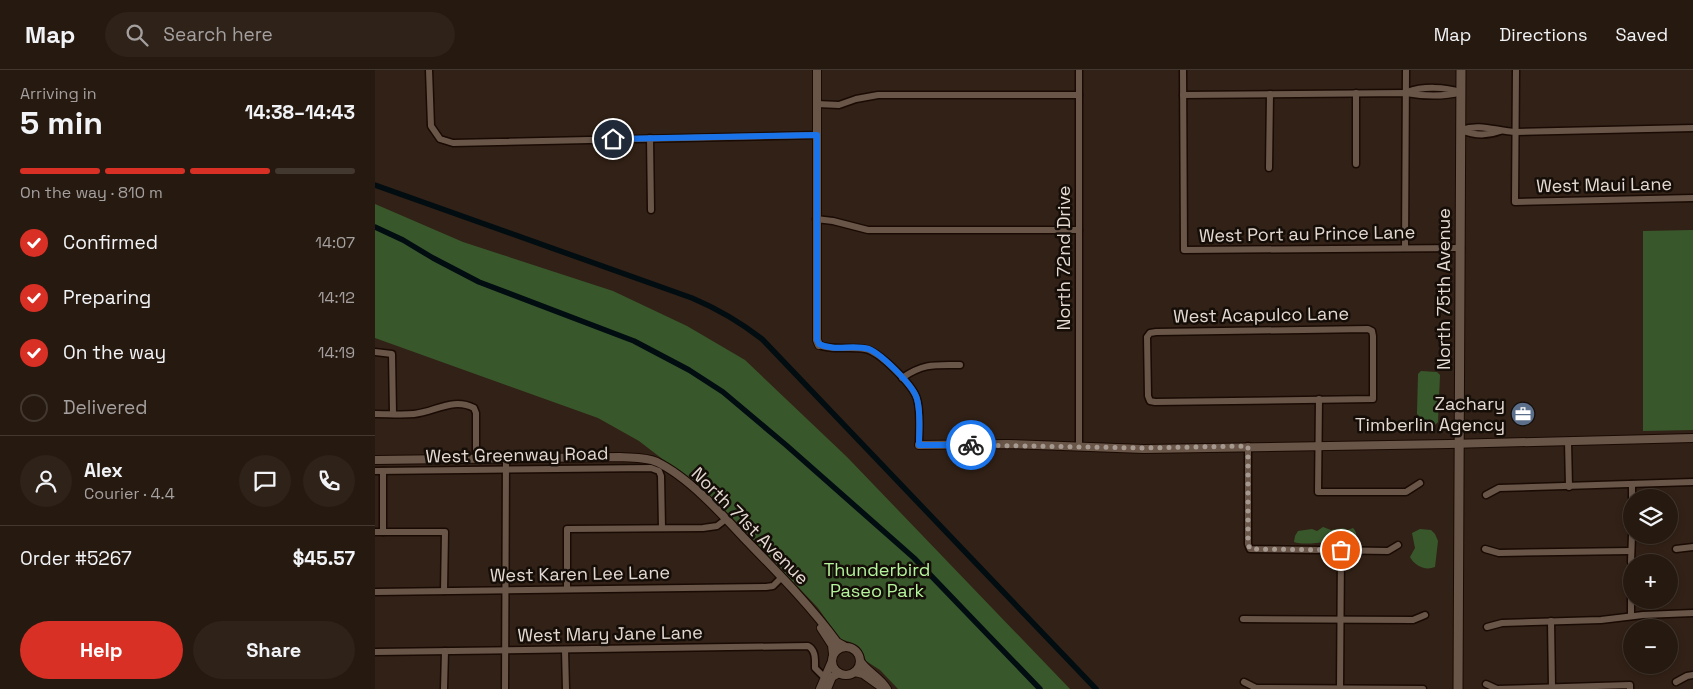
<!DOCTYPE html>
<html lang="en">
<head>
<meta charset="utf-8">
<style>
  :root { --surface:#261910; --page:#2e2219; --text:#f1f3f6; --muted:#a4a09f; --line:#423830; --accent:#d93025 }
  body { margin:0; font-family:"Space Grotesk",sans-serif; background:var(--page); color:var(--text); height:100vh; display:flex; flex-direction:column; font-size:19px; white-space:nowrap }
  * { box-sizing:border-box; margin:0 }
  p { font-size:16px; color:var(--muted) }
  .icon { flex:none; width:28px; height:28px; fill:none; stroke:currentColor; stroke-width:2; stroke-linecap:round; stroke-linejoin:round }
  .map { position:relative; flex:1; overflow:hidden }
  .details { display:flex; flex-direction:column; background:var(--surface); width:375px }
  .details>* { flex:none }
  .tools { position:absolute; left:1248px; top:419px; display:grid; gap:10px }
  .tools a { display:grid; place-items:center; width:55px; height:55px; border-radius:50%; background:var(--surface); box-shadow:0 2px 8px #0003,0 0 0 1px var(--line); font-size:25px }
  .pin { position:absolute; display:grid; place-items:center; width:42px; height:42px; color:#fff; margin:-21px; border:2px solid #fff; border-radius:50%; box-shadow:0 1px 5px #0007 }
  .courier { position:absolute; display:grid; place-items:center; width:50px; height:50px; margin:-25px; border:4px solid #1a73e8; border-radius:50%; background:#fff; color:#222; box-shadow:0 1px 6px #0007 }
  .summary em { font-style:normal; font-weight:800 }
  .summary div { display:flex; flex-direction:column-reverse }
  .summary { display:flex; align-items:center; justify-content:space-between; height:85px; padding:0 20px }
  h1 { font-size:32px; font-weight:800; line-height:38px }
  .bar { display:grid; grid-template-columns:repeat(4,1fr); gap:8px 5px; align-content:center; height:60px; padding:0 20px }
  .bar i { height:6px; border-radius:4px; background:var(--line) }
  .bar .active { background:var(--accent) }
  .bar p { grid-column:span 4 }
  .line { display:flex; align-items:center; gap:12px; padding:0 20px; border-top:1px solid var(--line) }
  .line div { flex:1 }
  .round { display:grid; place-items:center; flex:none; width:52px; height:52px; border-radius:26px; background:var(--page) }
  ol { padding:0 20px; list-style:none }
  li { display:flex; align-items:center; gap:15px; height:55px }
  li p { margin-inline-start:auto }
  li .icon { padding:5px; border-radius:50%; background:var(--accent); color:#fff; stroke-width:4 }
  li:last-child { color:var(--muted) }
  li i { width:28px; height:28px; border:2px solid var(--line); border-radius:50% }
  .primary-button { display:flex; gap:10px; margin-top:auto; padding:10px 20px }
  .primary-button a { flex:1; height:58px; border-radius:30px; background:var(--accent); color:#fff; font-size:20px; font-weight:800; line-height:58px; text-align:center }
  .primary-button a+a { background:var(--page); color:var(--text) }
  header { display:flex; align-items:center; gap:30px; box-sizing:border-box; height:70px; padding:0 25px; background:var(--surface); border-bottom:1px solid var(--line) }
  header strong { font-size:24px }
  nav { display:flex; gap:28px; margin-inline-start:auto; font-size:18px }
  .search { width:350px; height:45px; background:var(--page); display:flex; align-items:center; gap:12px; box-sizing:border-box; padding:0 18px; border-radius:28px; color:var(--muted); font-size:19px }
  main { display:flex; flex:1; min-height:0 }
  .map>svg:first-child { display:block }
  .green { fill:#38582c }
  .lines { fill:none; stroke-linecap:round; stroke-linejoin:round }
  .canal { stroke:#020d11; stroke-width:5.5 }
  .minor-casing { stroke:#190a03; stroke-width:9 }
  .tertiary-casing { stroke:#190a03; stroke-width:10 }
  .secondary-casing { stroke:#190a03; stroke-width:11 }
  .minor { stroke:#695649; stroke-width:6 }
  .tertiary { stroke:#695649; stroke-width:8 }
  .secondary { stroke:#695649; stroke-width:9 }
  .done { stroke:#a69990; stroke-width:5; stroke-dasharray:0 9 }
  .route { stroke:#1a73e8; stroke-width:6 }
  .labels { text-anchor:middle; stroke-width:5; stroke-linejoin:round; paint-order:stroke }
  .street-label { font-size:18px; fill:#e5dad2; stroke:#140d08 }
  .poi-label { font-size:18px; fill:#e5dad2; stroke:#140d08; text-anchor:end }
  .park-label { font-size:18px; fill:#b4f59c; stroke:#140d08 }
</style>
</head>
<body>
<header>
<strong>Map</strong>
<div class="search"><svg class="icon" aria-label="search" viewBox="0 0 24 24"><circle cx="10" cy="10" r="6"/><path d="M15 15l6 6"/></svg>Search here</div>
<nav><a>Map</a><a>Directions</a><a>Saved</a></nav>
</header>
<main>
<section class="details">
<div class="summary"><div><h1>5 min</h1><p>Arriving in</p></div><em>14:38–14:43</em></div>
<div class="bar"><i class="active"></i><i class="active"></i><i class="active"></i><i></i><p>On the way · 810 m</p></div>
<ol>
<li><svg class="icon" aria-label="check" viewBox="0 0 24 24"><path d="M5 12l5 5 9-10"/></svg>Confirmed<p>14:07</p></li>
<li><svg class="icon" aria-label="check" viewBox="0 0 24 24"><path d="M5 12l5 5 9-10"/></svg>Preparing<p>14:12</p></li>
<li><svg class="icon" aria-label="check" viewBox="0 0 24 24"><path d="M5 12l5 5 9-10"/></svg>On the way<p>14:19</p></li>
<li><i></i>Delivered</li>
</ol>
<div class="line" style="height:90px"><a class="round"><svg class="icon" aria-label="person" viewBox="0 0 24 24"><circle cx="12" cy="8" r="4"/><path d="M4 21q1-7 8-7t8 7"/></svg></a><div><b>Alex</b><p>Courier · 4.4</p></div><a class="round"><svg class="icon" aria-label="chat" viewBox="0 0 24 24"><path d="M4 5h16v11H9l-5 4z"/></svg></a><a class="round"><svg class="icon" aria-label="phone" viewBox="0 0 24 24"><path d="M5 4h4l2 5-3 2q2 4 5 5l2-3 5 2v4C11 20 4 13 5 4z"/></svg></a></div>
<div class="line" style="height:65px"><div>Order #5267</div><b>$45.57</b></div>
<div class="primary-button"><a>Help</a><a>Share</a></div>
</section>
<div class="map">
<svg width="1318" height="619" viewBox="0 0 1318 619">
  <rect width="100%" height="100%" fill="#322116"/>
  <g class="green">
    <path d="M0,134L88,172L238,221L312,256L370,290L472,387L695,619H523L505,600L491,591C486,574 482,574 465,569L443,538L355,445L312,408L264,371L223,348L0,268Z"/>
    <path d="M1318,160V360L1268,361V161Z"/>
    <path d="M1046,301L1062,302L1065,305L1063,352L1059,356L1052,355L1042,344L1043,304Z"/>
    <path d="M948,457L956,460L968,458L973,460L978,458C983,463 983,472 974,473C967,474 959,470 950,472C942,473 927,475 919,472L920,466L923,461L937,459L942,461Z"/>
    <path d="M1045,459L1056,460L1060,464L1063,471L1060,497C1050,501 1040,496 1035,487L1040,478L1037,463Z"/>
  </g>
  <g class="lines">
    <g class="canal">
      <path d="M0,115L317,228C343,239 365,252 387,269L721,619"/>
      <path d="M0,157L28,170L58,188L104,212L259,271L314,300L348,322L411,375L539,488L665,619"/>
    </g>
    <g class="minor-casing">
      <g id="minor">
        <path d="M54,0L56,56L65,69L78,73L442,65"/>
        <path d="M704,0V376"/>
        <path d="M808,0L809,180L1086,178"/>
        <path d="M1141,0L1140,132L1318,128"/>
        <path d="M1032,22C1048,16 1070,17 1086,22"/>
        <path d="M981,23V94"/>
        <path d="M808,25L1031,23C1048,26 1069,27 1086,22"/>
        <path d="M442,34L464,35L481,29L503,25H704"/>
        <path d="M1086,60C1105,53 1121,61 1141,62L1318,58"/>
        <path d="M1086,60C1098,65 1112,66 1125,61"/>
        <path d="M275,68L276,140"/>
        <path d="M894,98L895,24"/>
        <path d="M441,149L458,151L493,160H704"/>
        <path d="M1030,178L1031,0"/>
        <path d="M993,259L997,261L998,266V329L780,332L775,331L773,326L772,267L775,263L781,262Z"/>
        <path d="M444,275C458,281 474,276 490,279C504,281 538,315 542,329C546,343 544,361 544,375"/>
        <path d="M0,282L17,284L18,344"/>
        <path d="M527,308C549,293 560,295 585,295"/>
        <path d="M944,329L943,422H1031L1045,413"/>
        <path d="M0,344C13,344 26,345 39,344C60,342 78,327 99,338L101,343V388"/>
        <path d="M1193,371L1194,417"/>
        <path d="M873,376V474L875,479L1013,481L1023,475"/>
        <path d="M0,401L276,398L284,401L286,406L287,458"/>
        <path d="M1111,425L1124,418L1318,412"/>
        <path d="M1257,428V414"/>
        <path d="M0,462H70L69,521"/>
        <path d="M8,462V401"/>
        <path d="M1110,479L1124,483L1256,481"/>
        <path d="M1301,479L1318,477"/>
        <path d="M1256,492L1257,465"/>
        <path d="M192,519V459L328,458L342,456L351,449"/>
        <path d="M0,522L391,517L398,516L407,507"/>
        <path d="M1256,546V511"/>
        <path d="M868,549L1038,550L1050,545"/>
        <path d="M1176,551L1177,617"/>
        <path d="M1112,557L1127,553L1226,550L1268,545L1318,543"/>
        <path d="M190,580L191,619"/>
        <path d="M0,582L433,576C441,580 440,590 440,598L449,607"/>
        <path d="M869,612L881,618L1048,619"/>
        <path d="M1301,612L1312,606L1318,605"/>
        <path d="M1111,614L1122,619L1255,615V619"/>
        <path d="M965,618L966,480"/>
        <path d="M69,619L70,581"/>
        <path d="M130,619L131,388"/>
      </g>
    </g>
    <g class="tertiary-casing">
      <g id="tertiary">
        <path d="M442,0V270L444,275"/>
        <path d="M544,375L633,374L769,379L1074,374L1318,368"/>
        <path d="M0,390L245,387C257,388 271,387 282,392C313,407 345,442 368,467C401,501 434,534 462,572L469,576"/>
        <path d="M446,558L457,575L458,584"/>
        <circle cx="471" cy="591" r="14"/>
        <path d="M485,591C492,602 505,607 512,619"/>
        <path d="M480,602L488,604L509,619"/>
        <path d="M445,619L457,591"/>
        <path d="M452,619L457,607L464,603"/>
      </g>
    </g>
    <g class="secondary-casing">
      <path id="secondary" d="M1083,619L1086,0"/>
    </g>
    <use href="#minor" class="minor"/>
    <use href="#tertiary" class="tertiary"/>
    <use href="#secondary" class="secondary"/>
  </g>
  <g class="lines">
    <path class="done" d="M596,375L768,378L873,376V474L875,479L966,480"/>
    <path class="route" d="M238,69L442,65V270L444,274C460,282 477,274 494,279C506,284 539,316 542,329C546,343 544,361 544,375H596"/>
  </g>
  <defs>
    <g id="office-disc" transform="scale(1.25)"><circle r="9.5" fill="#5c6f8a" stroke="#140d08"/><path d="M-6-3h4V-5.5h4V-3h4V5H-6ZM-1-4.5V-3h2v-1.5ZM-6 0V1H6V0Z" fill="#fff"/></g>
  </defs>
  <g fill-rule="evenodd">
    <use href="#office-disc" x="1148" y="344"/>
  </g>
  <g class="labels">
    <g class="street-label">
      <text transform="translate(1229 115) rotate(-1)" y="6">West Maui Lane</text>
      <text transform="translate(932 164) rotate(-1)" y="6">West Port au Prince Lane</text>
      <text transform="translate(689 188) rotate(-90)" y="6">North 72nd Drive</text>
      <text transform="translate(1069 219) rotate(-90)" y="6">North 75th Avenue</text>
      <text transform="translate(886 245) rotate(-1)" y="6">West Acapulco Lane</text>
      <text transform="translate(142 385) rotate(-1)" y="6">West Greenway Road</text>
      <text transform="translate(375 456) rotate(45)" y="6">North 71st Avenue</text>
      <text transform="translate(205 504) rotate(-1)" y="6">West Karen Lee Lane</text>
      <text transform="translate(235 564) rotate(-1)" y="6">West Mary Jane Lane</text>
    </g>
    <g class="poi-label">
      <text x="1130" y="340">Zachary<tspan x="1130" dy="21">Timberlin Agency</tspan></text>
    </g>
    <g class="park-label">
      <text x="502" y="506">Thunderbird<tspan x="502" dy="21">Paseo Park</tspan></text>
    </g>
  </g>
</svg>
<div class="tools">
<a><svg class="icon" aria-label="layers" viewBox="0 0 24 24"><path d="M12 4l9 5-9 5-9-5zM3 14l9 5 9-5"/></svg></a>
<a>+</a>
<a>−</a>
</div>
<div class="pin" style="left:966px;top:480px;background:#ea580c"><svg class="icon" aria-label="bag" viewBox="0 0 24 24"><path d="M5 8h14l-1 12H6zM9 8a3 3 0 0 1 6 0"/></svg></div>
<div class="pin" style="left:238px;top:69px;background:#1f2937"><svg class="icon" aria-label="home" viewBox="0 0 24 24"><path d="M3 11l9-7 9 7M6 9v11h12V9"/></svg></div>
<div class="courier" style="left:596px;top:375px"><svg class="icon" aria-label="bike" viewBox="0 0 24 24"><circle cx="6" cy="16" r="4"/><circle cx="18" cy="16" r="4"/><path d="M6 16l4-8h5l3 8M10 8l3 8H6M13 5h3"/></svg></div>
</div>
</main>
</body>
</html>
